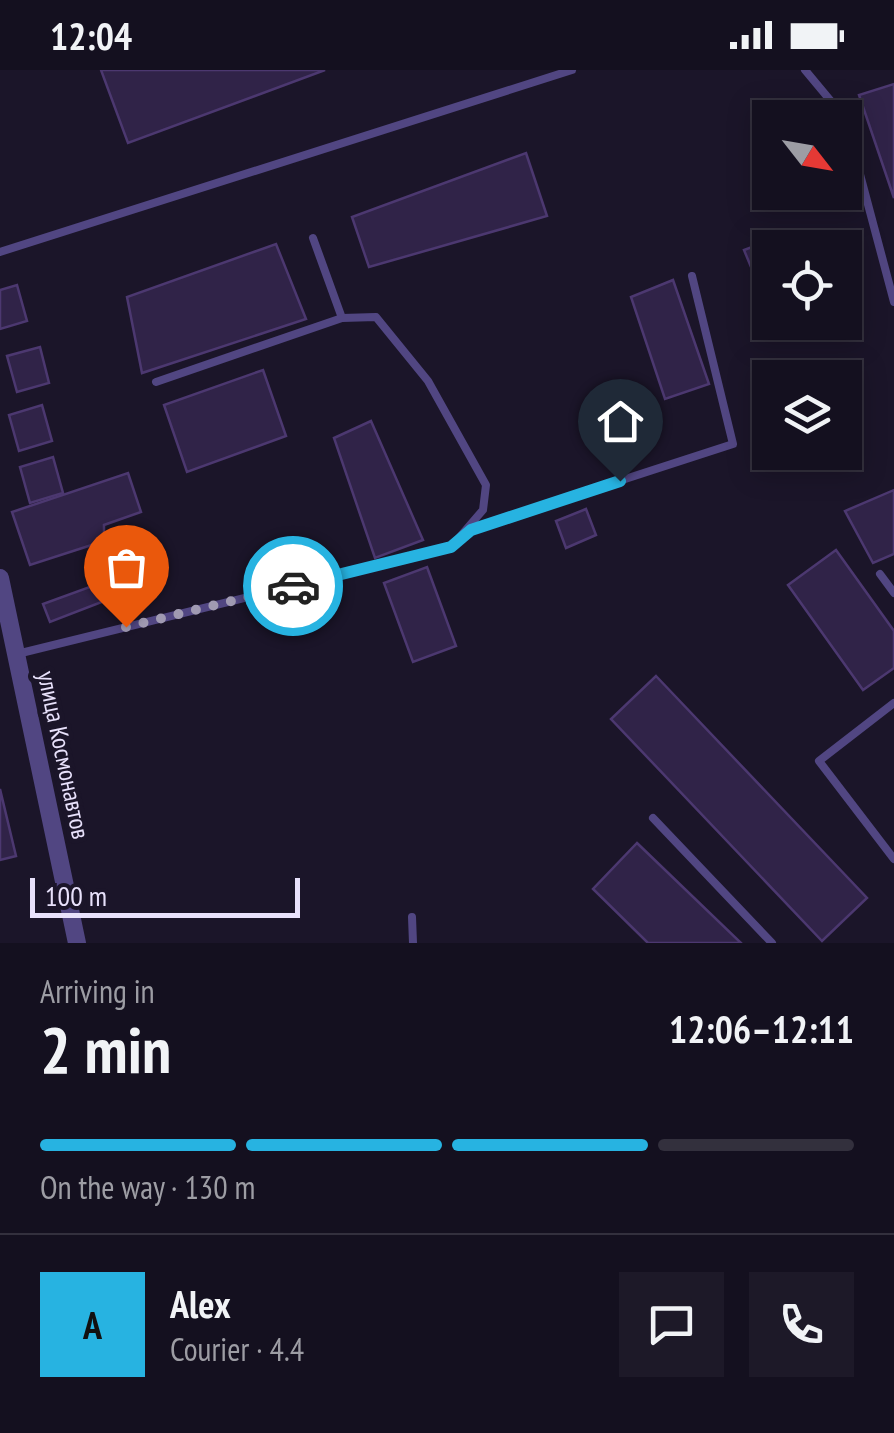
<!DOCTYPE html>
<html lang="en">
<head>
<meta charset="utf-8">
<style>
  :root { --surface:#14101f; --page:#1d1928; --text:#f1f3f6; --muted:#9d9da4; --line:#33303d; --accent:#27b3e1 }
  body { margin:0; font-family:"PT Sans Narrow",sans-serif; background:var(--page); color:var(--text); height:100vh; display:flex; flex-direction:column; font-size:38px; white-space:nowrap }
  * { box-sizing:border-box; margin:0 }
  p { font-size:32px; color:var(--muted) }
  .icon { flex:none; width:55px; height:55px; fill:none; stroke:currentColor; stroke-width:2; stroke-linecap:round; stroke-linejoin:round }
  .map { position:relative; height:873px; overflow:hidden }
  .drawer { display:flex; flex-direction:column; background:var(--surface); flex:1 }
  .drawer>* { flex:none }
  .needle { width:65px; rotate:121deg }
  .tools { position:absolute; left:752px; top:30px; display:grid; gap:20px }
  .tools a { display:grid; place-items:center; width:110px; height:110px; border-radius:0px; background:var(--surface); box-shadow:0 5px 25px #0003,0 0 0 2px var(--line); font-size:50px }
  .scale { position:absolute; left:30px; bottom:25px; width:270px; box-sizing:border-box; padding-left:10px; border:5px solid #e8e1fb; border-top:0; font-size:28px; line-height:35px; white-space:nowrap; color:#e8e1fb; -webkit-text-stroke:8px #1b1529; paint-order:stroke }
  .pin { position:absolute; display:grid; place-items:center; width:85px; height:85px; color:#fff; margin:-102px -42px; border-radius:50% 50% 50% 0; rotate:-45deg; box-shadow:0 0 10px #0007 }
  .pin .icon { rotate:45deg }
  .courier { position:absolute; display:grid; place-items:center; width:100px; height:100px; margin:-50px; border:8px solid #27b3e1; border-radius:50%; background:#fff; color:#222; box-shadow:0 2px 12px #0007 }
  .head em { font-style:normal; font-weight:700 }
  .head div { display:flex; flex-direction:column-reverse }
  .head { display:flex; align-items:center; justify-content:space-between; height:170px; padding:0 40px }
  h1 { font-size:65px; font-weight:700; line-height:75px }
  .bar { display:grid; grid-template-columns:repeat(4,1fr); gap:15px 10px; align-content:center; height:120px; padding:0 40px }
  .bar i { height:12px; border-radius:8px; background:var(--line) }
  .bar .on { background:var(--accent) }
  .bar p { grid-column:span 4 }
  .line { display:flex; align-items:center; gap:25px; padding:0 40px; border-top:2px solid var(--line) }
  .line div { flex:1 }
  .round { display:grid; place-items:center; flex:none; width:105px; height:105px; border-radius:0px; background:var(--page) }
  .status { display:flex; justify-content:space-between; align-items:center; height:70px; padding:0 50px; background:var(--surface); direction:ltr }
  .status svg { height:28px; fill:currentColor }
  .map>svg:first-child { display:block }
  .building { fill:#302348; stroke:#4c3870; stroke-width:2.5 }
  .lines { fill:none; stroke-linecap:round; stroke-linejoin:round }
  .service { stroke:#514682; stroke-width:8 }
  .tertiary { stroke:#514682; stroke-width:18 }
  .done { stroke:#a09ab2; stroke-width:10; stroke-dasharray:0 18 }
  .route { stroke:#27b3e1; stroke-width:12 }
  .labels { text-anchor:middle; stroke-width:10; stroke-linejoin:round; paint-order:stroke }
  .street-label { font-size:25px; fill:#e8e1fb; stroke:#1b1529 }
</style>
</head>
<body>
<div class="status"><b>12:04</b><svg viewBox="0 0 49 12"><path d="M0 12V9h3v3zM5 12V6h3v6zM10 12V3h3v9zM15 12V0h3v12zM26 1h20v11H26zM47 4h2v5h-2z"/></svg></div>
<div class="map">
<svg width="894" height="873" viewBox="0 0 894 873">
  <rect width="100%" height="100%" fill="#1b1529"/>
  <g class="building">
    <path d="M101,0H325L128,73Z"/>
    <path d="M894,14V128L859,25Z"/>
    <path d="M526,83L547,146L369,197L352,147Z"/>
    <path d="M785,165L789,178H770V243L744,180Z"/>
    <path d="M276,174L306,249L142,303L127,227Z"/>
    <path d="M673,210L709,314L665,329L631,227Z"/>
    <path d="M17,215L27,251L0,259V220Z"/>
    <path d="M774,252H815L817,256L780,267Z"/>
    <path d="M40,277L49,313L17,322L7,286Z"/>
    <path d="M263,300L286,366L187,402L164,335Z"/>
    <path d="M42,335L52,371L19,381L9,345Z"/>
    <path d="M371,351L423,470L375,488L334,368Z"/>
    <path d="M53,387L63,423L30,433L20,397Z"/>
    <path d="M128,403L141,442L104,455V471L30,495L12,442Z"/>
    <path d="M894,420V484L873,493L845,441Z"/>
    <path d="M586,439L596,465L566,478L556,451Z"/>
    <path d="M836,480L894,561V598L863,620L788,515Z"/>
    <path d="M427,497L456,576L413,592L384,513Z"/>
    <path d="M106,511L112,528L50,552L43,534Z"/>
    <path d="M656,606L867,828L822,871L611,649Z"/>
    <path d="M0,719L16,786L0,790Z"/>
    <path d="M637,773L741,873H648L593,819Z"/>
  </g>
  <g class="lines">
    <g class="service">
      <path d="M805,0L845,48"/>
      <path d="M845,48L894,232"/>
      <path d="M313,168L342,248"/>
      <path d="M0,182L572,0"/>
      <path d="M471,459L733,374L692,206"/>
      <path d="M880,504L894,523"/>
      <path d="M17,584L451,477L483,440L486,415L428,311L376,247L342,248L156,312"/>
      <path d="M894,633L819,691L894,789"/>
      <path d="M653,748L772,873"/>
      <path d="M412,847L413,873"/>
    </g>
    <path class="tertiary" d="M0,508L77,873"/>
  </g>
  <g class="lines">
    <path class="done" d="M126,557L293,516"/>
    <path class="route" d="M293,516L451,477L471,460L620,411"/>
  </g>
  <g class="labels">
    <g class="street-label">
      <text transform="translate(64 685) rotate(78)" y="9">улица Космонавтов</text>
    </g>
  </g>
</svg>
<div class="tools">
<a><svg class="needle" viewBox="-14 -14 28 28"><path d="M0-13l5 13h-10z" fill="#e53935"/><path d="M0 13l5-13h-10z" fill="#9d9da4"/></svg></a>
<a><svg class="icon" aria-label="locate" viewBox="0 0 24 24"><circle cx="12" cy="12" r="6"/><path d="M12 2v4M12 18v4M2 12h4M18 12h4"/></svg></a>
<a><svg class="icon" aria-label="layers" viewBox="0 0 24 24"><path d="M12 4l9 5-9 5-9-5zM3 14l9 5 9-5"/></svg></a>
</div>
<div class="scale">100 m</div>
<div class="pin" style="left:126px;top:557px;background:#ea580c"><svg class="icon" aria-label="bag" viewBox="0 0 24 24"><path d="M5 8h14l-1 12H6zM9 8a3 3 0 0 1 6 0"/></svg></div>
<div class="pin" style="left:620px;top:411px;background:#1f2937"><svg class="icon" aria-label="home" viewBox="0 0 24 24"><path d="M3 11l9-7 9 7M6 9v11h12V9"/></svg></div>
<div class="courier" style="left:293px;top:516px"><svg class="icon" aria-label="car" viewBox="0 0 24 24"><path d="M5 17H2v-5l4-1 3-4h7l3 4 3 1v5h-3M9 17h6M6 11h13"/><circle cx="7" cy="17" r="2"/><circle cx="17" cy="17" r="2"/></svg></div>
</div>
<section class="drawer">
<div class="head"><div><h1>2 min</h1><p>Arriving in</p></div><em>12:06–12:11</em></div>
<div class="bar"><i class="on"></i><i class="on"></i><i class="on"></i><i></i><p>On the way · 130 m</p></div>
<div class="line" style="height:180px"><b class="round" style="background:var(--accent);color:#111">A</b><div><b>Alex</b><p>Courier · 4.4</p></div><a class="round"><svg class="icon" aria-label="chat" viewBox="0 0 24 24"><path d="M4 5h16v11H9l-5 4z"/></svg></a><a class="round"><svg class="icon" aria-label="phone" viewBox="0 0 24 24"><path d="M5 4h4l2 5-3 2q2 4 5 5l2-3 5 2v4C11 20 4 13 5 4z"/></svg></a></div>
</section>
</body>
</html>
